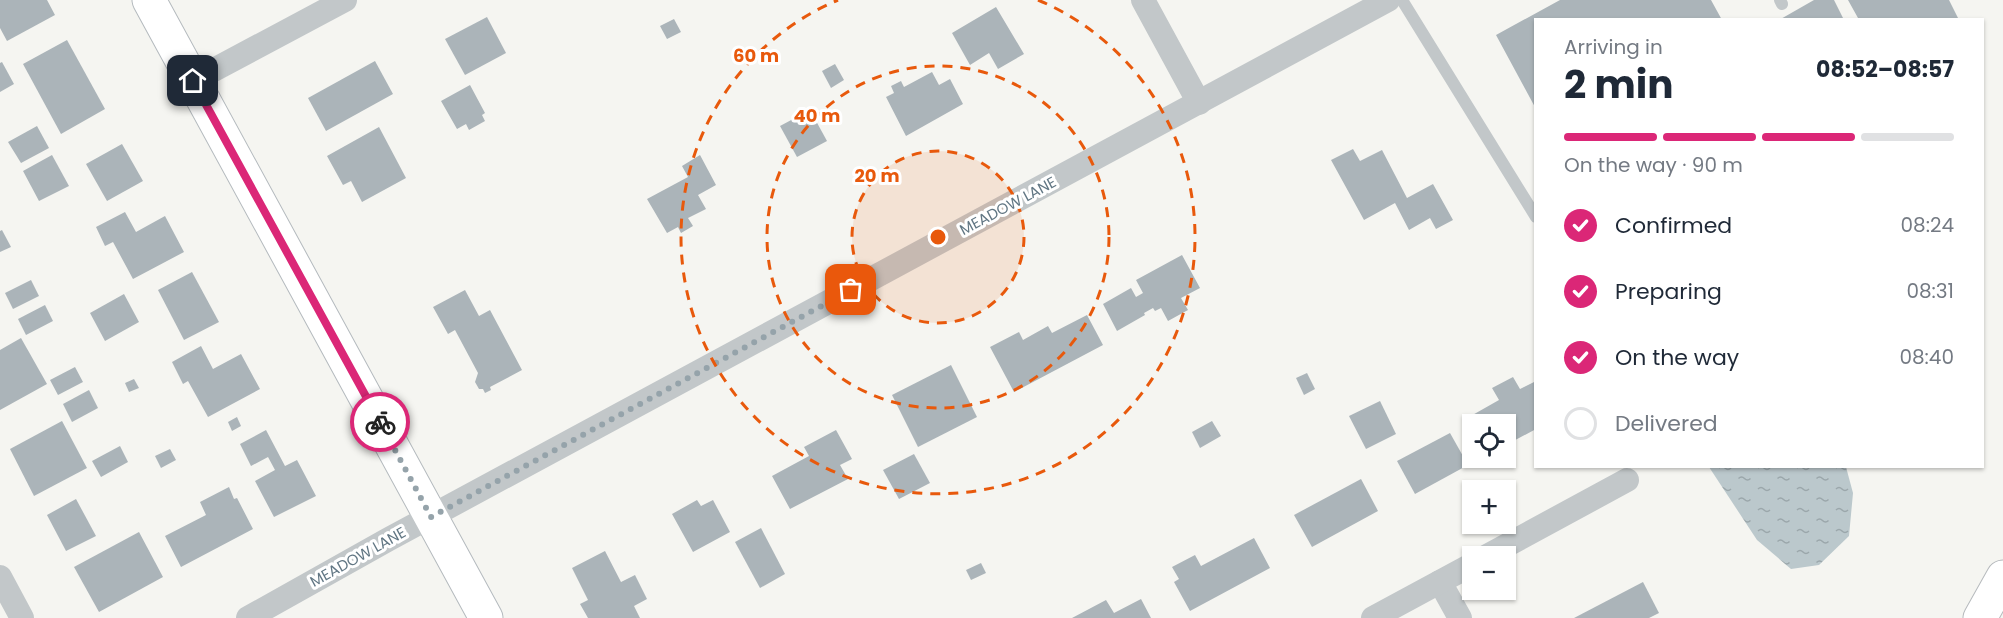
<!DOCTYPE html>
<html lang="en">
<head>
<meta charset="utf-8">
<style>
  :root { --surface:#fff; --page:#f6f6f7; --text:#1f2937; --muted:#747a83; --line:#e0e1e3; --accent:#db2777 }
  body { margin:0; font-family:Poppins,sans-serif; background:var(--page); color:var(--text); height:100vh; display:flex; flex-direction:column; font-size:22px; white-space:nowrap }
  * { box-sizing:border-box; margin:0 }
  p { font-size:20px; color:var(--muted) }
  .icon { flex:none; width:33px; height:33px; fill:none; stroke:currentColor; stroke-width:2; stroke-linecap:round; stroke-linejoin:round }
  .map { position:relative; flex:1; overflow:hidden }
  .sheet { position:absolute; left:1534px; top:18px; width:450px; height:450px; display:flex; flex-direction:column; background:var(--surface); border-radius:0px; box-shadow:0 2px 4px #0004 }
  .sheet>* { flex:none }
  .buttons { position:absolute; left:1462px; top:414px; display:grid; gap:12px }
  .buttons a { display:grid; place-items:center; width:54px; height:54px; border-radius:0px; background:var(--surface); box-shadow:0 2px 4px #0004; font-size:30px }
  .pin { position:absolute; display:grid; place-items:center; width:51px; height:51px; color:#fff; margin:-26px; border-radius:12px; box-shadow:0 3px 9px #0006 }
  .courier { position:absolute; display:grid; place-items:center; width:60px; height:60px; margin:-30px; border:4px solid #db2777; border-radius:50%; background:#fff; color:#222; box-shadow:0 2px 8px #0007 }
  .headline em { font-style:normal; font-weight:700 }
  .headline div { display:flex; flex-direction:column-reverse }
  .headline { display:flex; align-items:center; justify-content:space-between; height:102px; padding:0 30px }
  h1 { font-size:39px; font-weight:700; line-height:45px }
  .bar { display:grid; grid-template-columns:repeat(4,1fr); gap:9px 6px; align-content:center; height:72px; padding:0 30px }
  .bar i { height:8px; border-radius:4px; background:var(--line) }
  .bar .active { background:var(--accent) }
  .bar p { grid-column:span 4 }
  ol { padding:0 30px; list-style:none }
  li { display:flex; align-items:center; gap:18px; height:66px }
  li p { margin-inline-start:auto }
  li .icon { padding:6px; border-radius:50%; background:var(--accent); color:#fff; stroke-width:4 }
  li:last-child { color:var(--muted) }
  li i { width:33px; height:33px; border:3px solid var(--line); border-radius:50% }
  .map>svg:first-child { display:block }
  .water { fill:url(#water-ripples) }
  .building { fill:#abb4b9 }
  .lines { fill:none; stroke-linecap:round; stroke-linejoin:round }
  .secondary-casing { stroke:#b4babe; stroke-width:35 }
  .highway-casing { stroke:#b6babd; stroke-width:35 }
  .lane { stroke:#c2c7c9; stroke-width:12 }
  .street { stroke:#c2c7c9; stroke-width:24 }
  .secondary { stroke:#fff; stroke-width:33 }
  .highway { stroke:#fff; stroke-width:33 }
  .done { stroke:#95a3aa; stroke-width:6; stroke-dasharray:0 10.8 }
  .route { stroke:#db2777; stroke-width:8 }
  .ring { fill:none; stroke:#e8590c; stroke-width:3; stroke-dasharray:10 8 }
  .labels { text-anchor:middle; stroke-width:6; stroke-linejoin:round; paint-order:stroke }
  .street-label { font-size:15px; fill:#627784; stroke:#fff }
  .centre { fill:#e8590c; stroke:#fff; stroke-width:3 }
  .ring-label { font-size:18px; text-anchor:middle; font-weight:bold; fill:#e8590c; stroke:#fff; stroke-width:6; stroke-linejoin:round; paint-order:stroke }
</style>
</head>
<body>
<div class="map">
<svg width="2003" height="618" viewBox="0 0 2003 618">
  <defs>
    <pattern id="water-ripples" width="26" height="14" patternUnits="userSpaceOnUse" patternTransform="scale(1.5)"><rect width="26" height="14" fill="#bbc8cc"/><path d="M2 4q2-2 4 0t4 0M15 11q2-2 4 0t4 0" fill="none" stroke="#9ba7ab"/></pattern>
  </defs>
  <rect width="100%" height="100%" fill="#f5f5f1"/>
  <path class="water" d="M1709,467H1846L1853,493L1849,536L1819,565L1791,569L1757,540Z"/>
  <g class="building">
    <path d="M0,0H47L55,15L7,41L0,28Z"/>
    <path d="M1560,0H1711L1722,20H1536V109L1496,35Z"/>
    <path d="M1814,0H1834L1844,20H1779Z"/>
    <path d="M1848,0H1949L1959,20H1855L1858,18Z"/>
    <path d="M996,7L1024,54L998,69L989,53L970,65L952,33Z"/>
    <path d="M487,17L506,53L465,75L445,39Z"/>
    <path d="M674,19L681,32L667,39L660,26Z"/>
    <path d="M67,40L105,109L61,134L23,64Z"/>
    <path d="M375,61L393,94L326,131L308,98Z"/>
    <path d="M2,62L14,84L0,92V63Z"/>
    <path d="M835,64L844,80L831,88L822,71Z"/>
    <path d="M932,72L939,85L950,79L963,104L906,136L886,97L894,93L891,86L901,81L904,87Z"/>
    <path d="M470,85L485,113L482,115L485,121L469,130L466,124L457,129L441,101Z"/>
    <path d="M810,110L827,141L797,157L780,126Z"/>
    <path d="M37,126L49,148L21,163L8,142Z"/>
    <path d="M379,127L406,178L362,202L351,181L343,185L327,156Z"/>
    <path d="M122,144L143,181L107,201L86,164Z"/>
    <path d="M1353,149L1360,161L1382,150L1407,198L1433,184L1453,220L1436,229L1430,218L1409,230L1395,203L1364,220L1331,160Z"/>
    <path d="M52,155L69,186L39,201L23,171Z"/>
    <path d="M700,155L716,185L698,195L706,209L688,218L693,226L681,233L678,227L667,233L647,199L688,177L682,166Z"/>
    <path d="M125,212L136,232L165,216L184,252L133,279L113,242L105,246L96,227Z"/>
    <path d="M2,230L11,247L0,252V231Z"/>
    <path d="M1182,255L1200,288L1181,298L1188,310L1168,321L1161,308L1155,311L1153,308L1144,313L1145,315L1117,331L1103,304L1131,288L1136,297L1143,293L1136,280Z"/>
    <path d="M192,272L219,322L184,340L158,290Z"/>
    <path d="M31,280L39,296L13,309L5,293Z"/>
    <path d="M465,290L479,316L490,310L522,370L490,387L491,390L485,393L483,389H479L475,382L478,373L455,330L448,334L433,307Z"/>
    <path d="M124,294L139,322L105,341L90,313Z"/>
    <path d="M45,305L53,321L26,335L18,319Z"/>
    <path d="M1087,315L1103,345L1014,392L990,347L1019,332L1023,340L1048,326L1052,333Z"/>
    <path d="M21,338L47,384L0,410V350Z"/>
    <path d="M201,346L213,369L241,354L260,389L208,417L188,381L183,384L172,362Z"/>
    <path d="M951,365L977,417L918,447L892,395Z"/>
    <path d="M75,367L83,382L58,395L50,380Z"/>
    <path d="M1307,373L1315,389L1304,395L1296,378Z"/>
    <path d="M1513,377L1520,389L1536,381V429L1506,445V424H1474L1469,417L1499,400L1492,388Z"/>
    <path d="M134,379L139,388L129,392L125,383Z"/>
    <path d="M89,390L98,408L72,422L63,404Z"/>
    <path d="M1380,401L1396,434L1366,449L1349,416Z"/>
    <path d="M237,417L241,426L232,431L228,422Z"/>
    <path d="M62,421L87,468L34,496L10,449Z"/>
    <path d="M1212,421L1221,436L1200,448L1192,432Z"/>
    <path d="M266,430L285,466L297,460L316,496L274,517L255,481L275,470L268,457L251,466L240,444Z"/>
    <path d="M836,430L852,459L840,465L848,479L790,509L772,476L809,456L804,447Z"/>
    <path d="M1450,433L1468,465L1415,494L1397,461Z"/>
    <path d="M120,446L128,462L101,477L92,461Z"/>
    <path d="M170,449L176,460L161,468L155,456Z"/>
    <path d="M914,454L930,483L899,499L883,470Z"/>
    <path d="M1361,479L1378,511L1312,547L1294,515Z"/>
    <path d="M229,487L234,499L237,498L253,529L181,567L165,536L206,515L200,502Z"/>
    <path d="M76,499L96,536L66,551L47,515Z"/>
    <path d="M697,500L701,506L713,500L730,532L693,552L672,514Z"/>
    <path d="M761,528L785,574L760,588L735,542Z"/>
    <path d="M139,532L163,577L99,612L74,567Z"/>
    <path d="M1254,538L1270,568L1190,611L1174,582L1179,579L1172,567L1195,555L1201,566Z"/>
    <path d="M605,551L621,582L635,575L647,599L634,606L640,618H588L580,604L588,600L572,568Z"/>
    <path d="M981,563L986,573L971,580L966,570Z"/>
    <path d="M1643,582L1659,613L1649,618H1574Z"/>
    <path d="M1141,599L1151,618H1072L1106,600L1114,613Z"/>
  </g>
  <g class="lines">
    <g class="secondary-casing">
      <path id="secondary" d="M149,0L486,618"/>
    </g>
    <g class="highway-casing">
      <path id="highway" d="M1980,618L2003,577"/>
    </g>
    <g class="lane">
      <path d="M1402,0L1536,217"/>
      <path d="M1780,0L1782,4"/>
    </g>
    <g class="street">
      <path d="M1143,0L1199,103"/>
      <path d="M193,81L345,0"/>
      <path d="M1487,556L1627,480"/>
      <path d="M0,577L22,618"/>
      <path d="M1440,582L1460,618"/>
      <path d="M248,618L389,539L1388,0"/>
      <path d="M1373,618L1473,564"/>
    </g>
    <use href="#secondary" class="secondary"/>
    <use href="#highway" class="highway"/>
  </g>
  <g class="lines">
    <path class="done" d="M380,422L431,517L851,290"/>
    <path class="route" d="M193,81L380,422"/>
  </g>
  <circle cx="938" cy="237" r="86" fill="#e8590c" fill-opacity=".12"/>
  <g class="ring">
    <circle cx="938" cy="237" r="86"/>
    <circle cx="938" cy="237" r="171"/>
    <path d="M1038 0A257 257 0 1 1 838 0"/>
  </g>
  <g class="labels">
    <g class="street-label">
      <text transform="translate(1008 206) rotate(-28)" y="5">MEADOW LANE</text>
      <text transform="translate(358 557) rotate(-29)" y="5">MEADOW LANE</text>
    </g>
  </g>
  <circle cx="938" cy="237" r="9" class="centre"/>
  <g class="ring-label">
    <text x="756" y="62">60 m</text>
    <text x="817" y="122">40 m</text>
    <text x="877" y="182">20 m</text>
  </g>
</svg>
<div class="buttons">
<a><svg class="icon" aria-label="locate" viewBox="0 0 24 24"><circle cx="12" cy="12" r="6"/><path d="M12 2v4M12 18v4M2 12h4M18 12h4"/></svg></a>
<a>+</a>
<a>−</a>
</div>
<div class="pin" style="left:851px;top:290px;background:#ea580c"><svg class="icon" aria-label="bag" viewBox="0 0 24 24"><path d="M5 8h14l-1 12H6zM9 8a3 3 0 0 1 6 0"/></svg></div>
<div class="pin" style="left:193px;top:81px;background:#1f2937"><svg class="icon" aria-label="home" viewBox="0 0 24 24"><path d="M3 11l9-7 9 7M6 9v11h12V9"/></svg></div>
<div class="courier" style="left:380px;top:422px"><svg class="icon" aria-label="bike" viewBox="0 0 24 24"><circle cx="6" cy="16" r="4"/><circle cx="18" cy="16" r="4"/><path d="M6 16l4-8h5l3 8M10 8l3 8H6M13 5h3"/></svg></div>
<section class="sheet">
<div class="headline"><div><h1>2 min</h1><p>Arriving in</p></div><em>08:52–08:57</em></div>
<div class="bar"><i class="active"></i><i class="active"></i><i class="active"></i><i></i><p>On the way · 90 m</p></div>
<ol>
<li><svg class="icon" aria-label="check" viewBox="0 0 24 24"><path d="M5 12l5 5 9-10"/></svg>Confirmed<p>08:24</p></li>
<li><svg class="icon" aria-label="check" viewBox="0 0 24 24"><path d="M5 12l5 5 9-10"/></svg>Preparing<p>08:31</p></li>
<li><svg class="icon" aria-label="check" viewBox="0 0 24 24"><path d="M5 12l5 5 9-10"/></svg>On the way<p>08:40</p></li>
<li><i></i>Delivered</li>
</ol>
</section>
</div>
</body>
</html>
